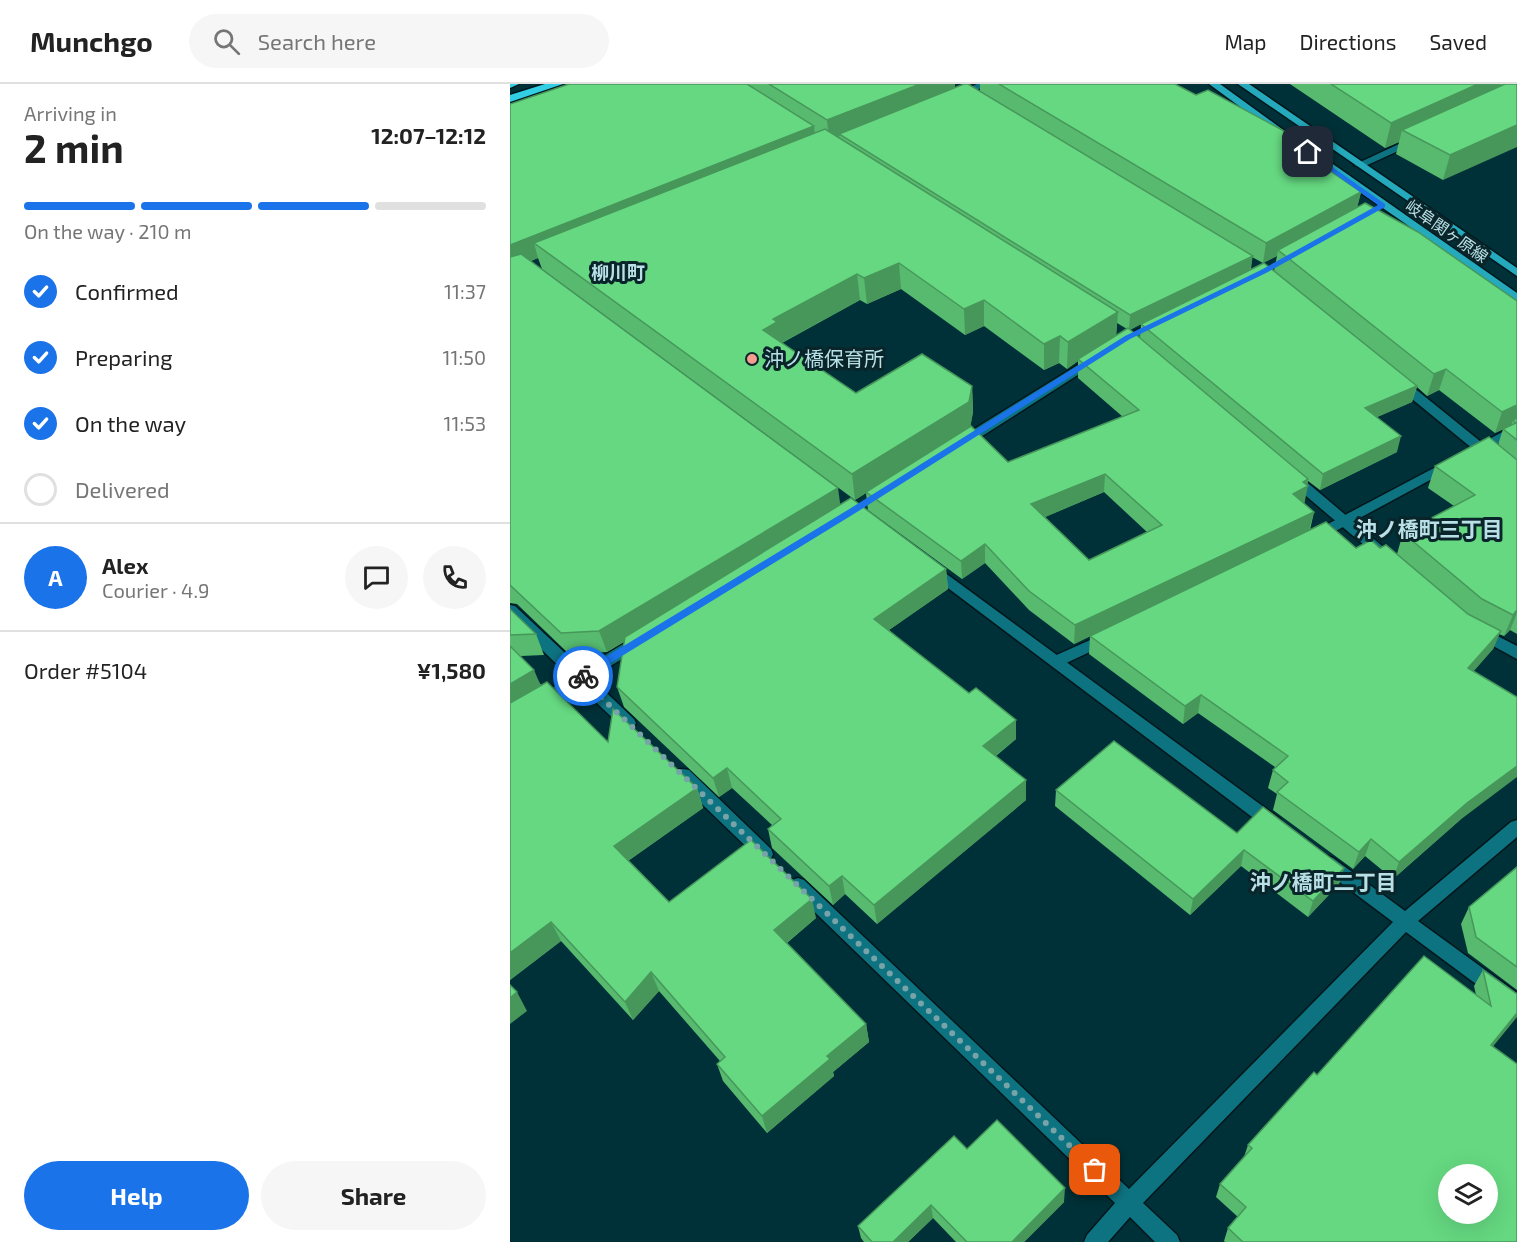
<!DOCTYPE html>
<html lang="en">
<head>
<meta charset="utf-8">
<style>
  :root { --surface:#fff; --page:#f6f6f6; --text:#222; --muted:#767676; --line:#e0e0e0; --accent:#1a73e8 }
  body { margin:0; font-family:"Exo 2","Noto Sans JP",sans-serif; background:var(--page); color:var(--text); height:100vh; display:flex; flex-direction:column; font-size:22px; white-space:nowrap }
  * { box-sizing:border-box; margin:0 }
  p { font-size:20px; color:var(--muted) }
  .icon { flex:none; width:33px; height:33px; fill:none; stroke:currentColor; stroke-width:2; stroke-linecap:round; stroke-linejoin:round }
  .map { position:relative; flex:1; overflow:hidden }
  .panel { display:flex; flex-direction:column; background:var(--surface); width:510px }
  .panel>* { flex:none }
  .fabs { position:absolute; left:928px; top:1080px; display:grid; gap:12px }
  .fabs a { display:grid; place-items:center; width:60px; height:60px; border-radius:50%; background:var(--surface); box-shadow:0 6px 24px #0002; font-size:30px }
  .pin { position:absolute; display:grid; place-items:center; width:51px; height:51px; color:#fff; margin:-26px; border-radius:12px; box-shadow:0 3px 9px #0006 }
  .courier { position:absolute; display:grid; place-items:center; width:60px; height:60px; margin:-30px; border:4px solid #1a73e8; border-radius:50%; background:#fff; color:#222; box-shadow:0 2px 8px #0007 }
  .headline em { font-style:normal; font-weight:700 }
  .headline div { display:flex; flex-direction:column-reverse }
  .headline { display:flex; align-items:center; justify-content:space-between; height:102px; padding:0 24px }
  h1 { font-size:39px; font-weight:700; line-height:45px }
  .bar { display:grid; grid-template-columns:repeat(4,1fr); gap:9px 6px; align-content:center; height:72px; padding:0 24px }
  .bar i { height:8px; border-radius:4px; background:var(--line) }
  .bar .selected { background:var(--accent) }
  .bar p { grid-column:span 4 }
  .line { display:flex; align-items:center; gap:15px; padding:0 24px; border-top:2px solid var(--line) }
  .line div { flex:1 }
  .round { display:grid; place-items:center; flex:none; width:63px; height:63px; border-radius:32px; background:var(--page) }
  ol { padding:0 24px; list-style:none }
  li { display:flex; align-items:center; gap:18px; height:66px }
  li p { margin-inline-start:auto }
  li .icon { padding:6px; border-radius:50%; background:var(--accent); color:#fff; stroke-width:4 }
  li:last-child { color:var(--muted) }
  li i { width:33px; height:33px; border:3px solid var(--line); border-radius:50% }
  .button { display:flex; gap:12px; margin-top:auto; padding:12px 24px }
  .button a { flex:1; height:69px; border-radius:36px; background:var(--accent); color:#fff; font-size:24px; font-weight:700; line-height:69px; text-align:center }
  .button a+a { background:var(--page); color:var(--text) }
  header { display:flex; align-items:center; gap:36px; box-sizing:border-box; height:84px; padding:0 30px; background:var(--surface); border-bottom:2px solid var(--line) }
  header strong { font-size:28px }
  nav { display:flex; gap:33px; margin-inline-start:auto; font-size:21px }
  .search { width:420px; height:54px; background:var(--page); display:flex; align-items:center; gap:15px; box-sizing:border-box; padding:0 21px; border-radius:33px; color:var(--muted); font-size:22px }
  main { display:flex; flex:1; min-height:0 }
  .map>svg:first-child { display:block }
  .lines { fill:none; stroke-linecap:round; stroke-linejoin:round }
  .lane-casing { stroke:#00171b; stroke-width:3 }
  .street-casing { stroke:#00171b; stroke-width:3 }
  .primary-casing { stroke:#00171b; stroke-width:3 }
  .highway-casing { stroke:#00171b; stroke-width:3 }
  .lane { fill:#0e7380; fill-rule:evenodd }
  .street { fill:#0e7380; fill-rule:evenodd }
  .primary { fill:#24aabc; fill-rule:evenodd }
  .highway { fill:#32cee4; fill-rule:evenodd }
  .wall { fill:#57ba6f; fill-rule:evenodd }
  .shaded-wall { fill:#47975a }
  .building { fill:#65d881; stroke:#47975a; stroke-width:1.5; fill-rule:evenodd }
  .route { fill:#1a73e8 }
  .done { stroke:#78a3a9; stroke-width:6; stroke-dasharray:0 10.8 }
  .poi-dot { fill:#f59d8f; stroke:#09252a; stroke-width:2 }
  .labels { text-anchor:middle; stroke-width:6; stroke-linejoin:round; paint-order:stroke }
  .far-street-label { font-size:16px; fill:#b8e0e6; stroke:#09252a }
  .far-quarter-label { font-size:18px; font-weight:bold; fill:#b8e0e6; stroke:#09252a }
  .poi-label { font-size:20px; fill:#b8e0e6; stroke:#09252a; text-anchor:start }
  .neighbourhood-label { font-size:21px; font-weight:bold; fill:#b8e0e6; stroke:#09252a }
</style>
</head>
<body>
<header>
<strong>Munchgo</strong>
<div class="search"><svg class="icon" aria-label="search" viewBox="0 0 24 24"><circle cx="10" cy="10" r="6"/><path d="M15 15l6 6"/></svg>Search here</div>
<nav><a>Map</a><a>Directions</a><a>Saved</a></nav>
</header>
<main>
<section class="panel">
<div class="headline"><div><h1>2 min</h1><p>Arriving in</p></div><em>12:07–12:12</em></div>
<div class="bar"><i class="selected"></i><i class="selected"></i><i class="selected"></i><i></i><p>On the way · 210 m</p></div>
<ol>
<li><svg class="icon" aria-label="check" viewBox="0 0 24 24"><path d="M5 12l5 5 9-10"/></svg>Confirmed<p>11:37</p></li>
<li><svg class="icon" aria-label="check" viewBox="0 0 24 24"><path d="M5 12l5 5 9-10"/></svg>Preparing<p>11:50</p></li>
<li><svg class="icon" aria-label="check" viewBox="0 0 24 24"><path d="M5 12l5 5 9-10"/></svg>On the way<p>11:53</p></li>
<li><i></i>Delivered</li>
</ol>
<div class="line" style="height:108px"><b class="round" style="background:var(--accent);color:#fff">A</b><div><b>Alex</b><p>Courier · 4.9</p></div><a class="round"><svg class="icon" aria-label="chat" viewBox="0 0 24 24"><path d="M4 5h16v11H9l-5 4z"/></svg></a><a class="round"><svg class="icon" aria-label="phone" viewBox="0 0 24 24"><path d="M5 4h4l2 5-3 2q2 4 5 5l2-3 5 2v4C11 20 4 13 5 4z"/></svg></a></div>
<div class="line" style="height:78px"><div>Order #5104</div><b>¥1,580</b></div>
<div class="button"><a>Help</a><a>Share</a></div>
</section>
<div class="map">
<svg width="1007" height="1158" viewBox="0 0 1007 1158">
  <rect width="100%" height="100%" fill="#003138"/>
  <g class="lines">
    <g class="lane-casing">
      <g id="lane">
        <path d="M1007,340V349L970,369L965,370L959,366Z"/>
        <path d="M941,375L946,376L948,379L946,382L809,456H799L797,453L799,450Z"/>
        <path d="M596,549L601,550L603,554L601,558L552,581H542L540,577L542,573Z"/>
      </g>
    </g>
    <g class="street-casing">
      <g id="street">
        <path d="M467,0H481L448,14L440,12Z"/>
        <path d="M906,52L911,55L910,57L853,83L844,81Z"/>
        <path d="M650,234L656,238L654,240L611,263H603L601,260Z"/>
        <path d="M584,271L588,272V278L455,363H445L444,360L445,357Z"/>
        <path d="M889,294L893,295L1007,387V398L1002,397L885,301L883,298Z"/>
        <path d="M781,388L786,389L878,467L880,470L878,473H868L776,395L774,392Z"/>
        <path d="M423,480L770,735L772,740L770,745L764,747L758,745L418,489L416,485Z"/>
        <path d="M0,521L5,522L72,585L123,554H133L135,558L133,562L81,594L124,635L126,639L124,643H112L69,602L0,643V629L60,593L0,535Z"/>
        <path d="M968,542L1007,562V575L963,551L961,547L963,543Z"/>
        <path d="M173,685L179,686L261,765L263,770L261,775L255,777L249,775L167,696L165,691L167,686Z"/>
        <path d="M1007,736V753L908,837L1007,909V928L1001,926L896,848L633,1119L667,1151L670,1158H645L620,1133L598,1158H574L577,1151L605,1119L282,806L279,801L282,796L288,794L294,796L619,1105L883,838L811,784L809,779L811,774L817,772L823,774L895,827L1001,738Z"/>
      </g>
    </g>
    <g class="primary-casing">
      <g id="primary">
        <path d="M699,0H710L776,48L767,50Z"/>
        <path d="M728,0H739L1007,184V192Z"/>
        <path d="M792,64H800L1007,209V217L792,68Z"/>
      </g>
    </g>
    <g class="highway-casing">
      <g id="highway">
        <path d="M0,0H9L0,4Z"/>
        <path d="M35,0H53L0,18V11Z"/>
      </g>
    </g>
    <use href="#lane" class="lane"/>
    <use href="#street" class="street"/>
    <use href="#primary" class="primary"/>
    <use href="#highway" class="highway"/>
  </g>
  <g class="wall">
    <path d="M59,0H445V4L454,0H461L459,1L470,7V0H665L811,80L851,108L847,123L1007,217V550L1000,546L994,552L989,550L983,565L963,587L950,736L883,795L855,772L843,785L763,726L767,710L758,704L763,686L765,683L688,629L673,640L579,570L580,552L684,502L564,560L519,526L475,479L452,495L358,426L356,409L345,416L32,185L28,174L21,177L330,421L436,485L438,505L379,546L506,655L486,672L516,696V716L367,840L335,810L323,821L262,764L258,745L262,741L222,704L209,713L114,623L107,603L114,558L97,568L59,570L7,520L0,519V20ZM767,172L764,187L741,186L742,173L753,179ZM391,205L455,251L474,242L534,286L549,279L557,285L568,277V294L613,333L498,378L460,343L463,328L462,302L346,309L272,259L350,216L357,220ZM607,239L617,245L606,252ZM631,240L630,254L620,246ZM907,303L917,312L929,306L985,349L993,345L988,361L925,382L918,404L944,422L893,449L887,470L870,464H846L800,446L804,428L794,419L798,397L810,406L887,368L867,333L902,318ZM594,408L637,448L579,476L535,433Z"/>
    <path d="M780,0H1007L933,96L886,70L889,58L875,64Z"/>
    <path d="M0,525L26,550L34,571L11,572L31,601L98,658L187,704L193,724L118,777L159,818L306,834L277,859L356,940L359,958L323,988L324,992L257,1049L213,997L207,980L210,977L149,907L123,936L51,857L0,896Z"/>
    <path d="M546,706L727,749L834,784L829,800L798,833L731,782L680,831L545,722Z"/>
    <path d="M1007,783V906L958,869L951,840L959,823Z"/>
    <path d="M973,886L1007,910L983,962L1007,1158H715L714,1157L718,1144L728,1133L706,1113L710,1100L734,1073L738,1061L807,991L966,911L964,902Z"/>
    <path d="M457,1065L554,1118L514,1158H446L423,1134L398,1158H354L351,1154L348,1142Z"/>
  </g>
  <g class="shaded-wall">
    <path d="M410,0H445V6L329,50L330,52L319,56L317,36Z"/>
    <path d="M968,0H991L987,13L892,46L889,58L875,64L881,39Z"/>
    <path d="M1007,41V63L933,96L940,71Z"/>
    <path d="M304,42L306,63L24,159L28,174L0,185V161Z"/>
    <path d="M813,68L810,89L801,74Z"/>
    <path d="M851,108L846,129L768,166L767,172L753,179L756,159Z"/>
    <path d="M743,172L740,187L619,246L620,231Z"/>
    <path d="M389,179L391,205L357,220L354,194Z"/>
    <path d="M347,190L350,216L271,259L253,246L263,235Z"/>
    <path d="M474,216V242L455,251L454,225Z"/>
    <path d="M608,228L606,254L568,275V277L557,285L558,258Z"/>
    <path d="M550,252L549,279L534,286V260Z"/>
    <path d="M936,285L929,306L917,312L924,290Z"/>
    <path d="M462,302L463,328L460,345L356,408V409L345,416L342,390Z"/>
    <path d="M907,302L902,318L851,340L855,324Z"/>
    <path d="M1007,321V339L1003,336L1001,342L985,349L992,328Z"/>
    <path d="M891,352L887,368L810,406L813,390Z"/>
    <path d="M595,390L594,408L521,439V420Z"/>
    <path d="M798,395L797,403L798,402L794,421L783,410L793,398Z"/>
    <path d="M328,404L331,426L97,568L89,547Z"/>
    <path d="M804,428L799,446L564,560L565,541Z"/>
    <path d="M475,460V479L452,495L451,477Z"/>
    <path d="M436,485L438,505L366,555L364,535Z"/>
    <path d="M1007,526V529L1000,546L994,552L1003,531Z"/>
    <path d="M991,547L983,565L951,602L958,584Z"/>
    <path d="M24,586L33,607L0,626V600Z"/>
    <path d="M691,611L688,629L673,640L675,622Z"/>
    <path d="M506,636V655L474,681L473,662Z"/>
    <path d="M1007,682V693L950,736L883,795L889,778L957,719Z"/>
    <path d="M217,684L222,704L209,713L203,694Z"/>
    <path d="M516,696V716L367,840L364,821Z"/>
    <path d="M187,704L193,724L112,781L104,762Z"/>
    <path d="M861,755L855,772L843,785L849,768Z"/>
    <path d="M734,766L731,782L680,831L683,815Z"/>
    <path d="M834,784L829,800L798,833L803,817Z"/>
    <path d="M332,792L335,810L323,821L319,802Z"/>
    <path d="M302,815L306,834L269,865L264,846Z"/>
    <path d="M41,838L51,857L0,896V869Z"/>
    <path d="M141,888L149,907L123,936L115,918Z"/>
    <path d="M7,908L17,927L0,940V914Z"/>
    <path d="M1007,929V933L972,976L981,961Z"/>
    <path d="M356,940L359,958L323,988L324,992L257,1049L252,1032L317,972Z"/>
    <path d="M555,1104L554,1118L514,1158H502Z"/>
    <path d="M421,1121L423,1134L398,1158H383Z"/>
  </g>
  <g class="building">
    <path d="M59,0H237L304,42L0,161V20Z"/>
    <path d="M259,0H410L317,36Z"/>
    <path d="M454,0H458L743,172L620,231L329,50Z"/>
    <path d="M489,0H665L686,11L698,6L813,68L801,74L851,108L756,159Z"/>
    <path d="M821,0H968L881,39Z"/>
    <path d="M995,0H1007V41L940,71L892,46Z"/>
    <path d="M315,45L608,228L558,258L550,252L534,260L474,216L454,225L389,179L354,194L347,190L263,235L267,238L253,246L346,309L412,270L462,302L459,318L342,390L24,159Z"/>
    <path d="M855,119L908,148L1007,217V321L992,328L936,285L924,290L768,166Z"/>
    <path d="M11,170L328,404L89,547L51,549L0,501V173Z"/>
    <path d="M754,179L907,302L855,324L891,352L813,390L631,240Z"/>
    <path d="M618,244L798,395L793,398L798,402L783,410L804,428L565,541L519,507L475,460L451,477L356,408L461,342L498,378L629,326L568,275ZM595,390L652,441L579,476L521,420Z"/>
    <path d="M1007,334V356L993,345L1006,339L1003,336Z"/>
    <path d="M979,353L1007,376V526L1003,531L972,515L893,449L965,411L925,382Z"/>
    <path d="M341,414L436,485L364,535L459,609L466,604L506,636L473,662L516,696L364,821L332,792L319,802L258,745L271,735L217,684L203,694L107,603L115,553Z"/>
    <path d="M816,438L846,464L861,456L870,464L876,461L958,530L991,547L958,584L1007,613V682L957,719L889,778L861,755L849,768L767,708L778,698L763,686L778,672L691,611L675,622L580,552Z"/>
    <path d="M0,525L26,550L0,551Z"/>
    <path d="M0,562L24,586L0,600Z"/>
    <path d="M37,598L98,658L103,625L187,704L104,762L159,818L241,756L302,815L264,846L356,940L317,972L320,975L252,1032L207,980L215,973L141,888L115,918L41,838L0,869V619Z"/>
    <path d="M604,657L727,749L753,723L834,784L803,817L734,766L683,815L546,706Z"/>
    <path d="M1007,783V883L966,853L959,823Z"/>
    <path d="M914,872L981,922L973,886L1007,910V929L981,961L1007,980V1158H733L718,1144L736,1123L710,1100L742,1064L738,1061L804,988L807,991ZM939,1090H978V1130H939Z"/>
    <path d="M0,901L7,908L0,914Z"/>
    <path d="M487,1036L555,1104L502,1158H457L421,1121L383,1158H362L348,1142L444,1052L457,1065Z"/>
  </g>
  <path class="route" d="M798,66L875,120V123L756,189L620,255L347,428L76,594H69V589L341,424L615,252L751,186L868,121L796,69Z"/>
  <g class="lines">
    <path class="done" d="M73,592L70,593L585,1086"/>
  </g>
  <circle class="poi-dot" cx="242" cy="275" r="6"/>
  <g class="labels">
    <g class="far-street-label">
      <text transform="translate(937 147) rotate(35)" y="6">岐阜関ヶ原線</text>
    </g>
    <g class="far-quarter-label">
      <text x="108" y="195">柳川町</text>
    </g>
    <g class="poi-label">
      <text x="254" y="282">沖ノ橋保育所</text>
    </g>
    <g class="neighbourhood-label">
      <text x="919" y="453">沖ノ橋町三丁目</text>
      <text x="813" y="806">沖ノ橋町二丁目</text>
    </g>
  </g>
</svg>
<div class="fabs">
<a><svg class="icon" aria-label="layers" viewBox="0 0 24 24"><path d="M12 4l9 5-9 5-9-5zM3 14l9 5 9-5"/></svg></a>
</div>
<div class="pin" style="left:585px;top:1086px;background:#ea580c"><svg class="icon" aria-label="bag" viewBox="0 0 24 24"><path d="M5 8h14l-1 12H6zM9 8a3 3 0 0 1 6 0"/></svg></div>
<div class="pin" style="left:798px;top:68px;background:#1f2937"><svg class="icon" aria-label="home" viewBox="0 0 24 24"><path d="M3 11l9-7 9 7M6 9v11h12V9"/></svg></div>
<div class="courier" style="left:73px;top:592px"><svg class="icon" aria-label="bike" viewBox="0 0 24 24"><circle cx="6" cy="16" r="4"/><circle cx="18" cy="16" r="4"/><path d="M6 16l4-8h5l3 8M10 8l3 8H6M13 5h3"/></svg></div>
</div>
</main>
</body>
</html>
